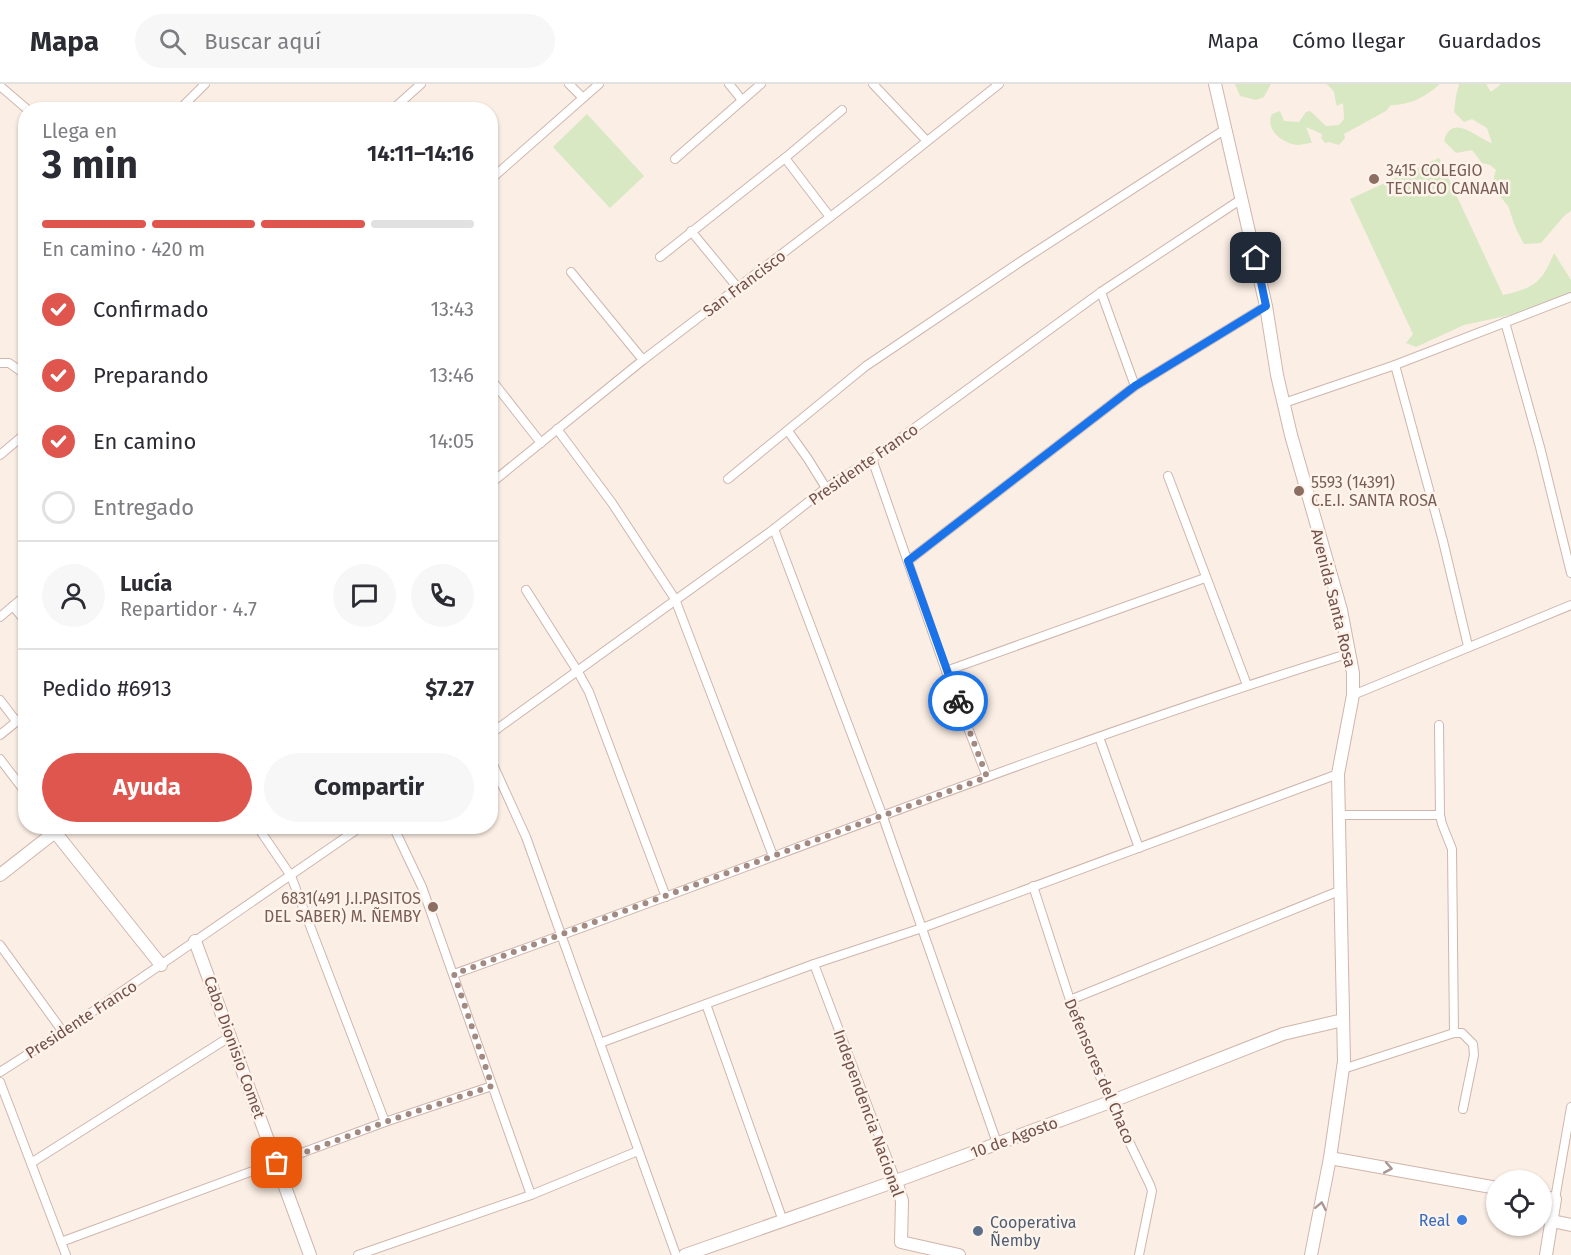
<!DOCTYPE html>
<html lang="es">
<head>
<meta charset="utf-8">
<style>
  :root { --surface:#fff; --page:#f7f7f7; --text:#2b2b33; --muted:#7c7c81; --line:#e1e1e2; --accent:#df564f }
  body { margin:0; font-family:"Fira Sans",sans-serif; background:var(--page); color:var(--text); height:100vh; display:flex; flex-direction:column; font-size:22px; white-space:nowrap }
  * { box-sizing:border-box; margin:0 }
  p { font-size:20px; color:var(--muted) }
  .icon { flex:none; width:33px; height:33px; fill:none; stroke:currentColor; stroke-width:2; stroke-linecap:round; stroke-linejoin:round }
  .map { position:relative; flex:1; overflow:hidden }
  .sheet { position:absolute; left:18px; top:18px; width:480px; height:732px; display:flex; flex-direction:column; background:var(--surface); border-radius:24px; box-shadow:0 2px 4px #0004 }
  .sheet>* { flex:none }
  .tools { position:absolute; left:1486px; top:1086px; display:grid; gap:12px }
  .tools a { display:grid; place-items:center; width:66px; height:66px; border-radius:50%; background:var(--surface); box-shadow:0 2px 4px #0004; font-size:30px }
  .pin { position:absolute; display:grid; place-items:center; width:51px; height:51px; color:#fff; margin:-26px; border-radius:12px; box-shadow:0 3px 9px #0006 }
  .courier { position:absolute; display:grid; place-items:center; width:60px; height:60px; margin:-30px; border:4px solid #1a73e8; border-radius:50%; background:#fff; color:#222; box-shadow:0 2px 8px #0007 }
  .head em { font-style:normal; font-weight:700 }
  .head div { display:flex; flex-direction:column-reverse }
  .head { display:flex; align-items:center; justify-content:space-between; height:102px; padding:0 24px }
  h1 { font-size:39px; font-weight:700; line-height:45px }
  .bar { display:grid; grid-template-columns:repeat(4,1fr); gap:9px 6px; align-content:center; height:72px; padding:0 24px }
  .bar i { height:8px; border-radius:4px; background:var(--line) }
  .bar .on { background:var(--accent) }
  .bar p { grid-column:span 4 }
  .line { display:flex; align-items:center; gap:15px; padding:0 24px; border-top:2px solid var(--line) }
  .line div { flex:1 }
  .round { display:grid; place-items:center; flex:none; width:63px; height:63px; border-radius:32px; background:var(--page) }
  ol { padding:0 24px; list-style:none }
  li { display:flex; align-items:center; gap:18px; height:66px }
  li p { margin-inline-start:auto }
  li .icon { padding:6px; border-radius:50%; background:var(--accent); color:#fff; stroke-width:4 }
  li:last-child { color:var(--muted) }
  li i { width:33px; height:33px; border:3px solid var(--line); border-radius:50% }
  .action { display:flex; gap:12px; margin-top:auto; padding:12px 24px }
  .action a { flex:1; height:69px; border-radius:36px; background:var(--accent); color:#fff; font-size:24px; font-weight:700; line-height:69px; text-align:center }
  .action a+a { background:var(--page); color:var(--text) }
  header { display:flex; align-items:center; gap:36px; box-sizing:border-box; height:84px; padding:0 30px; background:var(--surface); border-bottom:2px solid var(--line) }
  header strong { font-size:28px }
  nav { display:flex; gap:33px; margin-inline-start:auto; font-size:21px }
  .search { width:420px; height:54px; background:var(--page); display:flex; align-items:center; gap:15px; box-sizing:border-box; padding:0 21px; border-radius:33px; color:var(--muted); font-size:22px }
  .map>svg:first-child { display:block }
  .green { fill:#d8e8c3 }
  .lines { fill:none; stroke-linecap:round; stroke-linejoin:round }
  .street-casing { stroke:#ceb6ae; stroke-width:10 }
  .secondary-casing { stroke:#d0b5ab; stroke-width:14 }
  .street { stroke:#fff; stroke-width:8 }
  .secondary { stroke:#fff; stroke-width:12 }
  .oneway { stroke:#aa9793 }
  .done { stroke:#a28981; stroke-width:6; stroke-dasharray:0 10.8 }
  .route { stroke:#1a73e8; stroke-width:8 }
  .education-dot { fill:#8d6e63; stroke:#fef3ea; stroke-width:2 }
  .shop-dot { fill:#3f7fe0; stroke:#fef3ea; stroke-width:2 }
  .service-dot { fill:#5c6f8a; stroke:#fef3ea; stroke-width:2 }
  .labels { text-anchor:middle; stroke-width:5; stroke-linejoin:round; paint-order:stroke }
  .education-label { font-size:16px; fill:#785e54; stroke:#fef3ea; text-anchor:start }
  .street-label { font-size:16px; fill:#72524b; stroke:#fef3ea }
  .shop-label { font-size:16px; fill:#366cbe; stroke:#fef3ea; text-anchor:end }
  .service-label { font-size:16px; fill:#4e5e75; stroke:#fef3ea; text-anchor:start }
</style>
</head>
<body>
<header>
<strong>Mapa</strong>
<div class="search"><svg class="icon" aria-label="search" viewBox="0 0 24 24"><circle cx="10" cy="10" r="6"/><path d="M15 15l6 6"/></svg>Buscar aquí</div>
<nav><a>Mapa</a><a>Cómo llegar</a><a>Guardados</a></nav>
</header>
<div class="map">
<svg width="1571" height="1171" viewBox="0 0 1571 1171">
  <rect width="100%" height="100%" fill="#fbeee4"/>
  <g class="green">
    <path d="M1235,0H1271L1264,13L1256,16L1240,12Z"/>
    <path d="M1326,0H1440C1425,13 1411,21 1391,21L1386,27L1344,50L1345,54L1339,61L1329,58L1325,59L1321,54L1322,50L1306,43L1312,59C1308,59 1301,61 1297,61C1281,59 1265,45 1272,30L1280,27L1284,37L1299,38L1306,28L1310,27L1326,42L1339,41L1344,35L1343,19L1337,22C1333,10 1338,9 1326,0Z"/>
    <path d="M1459,0H1486L1491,8L1501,0H1571V127L1564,132L1541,159L1524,160C1517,148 1513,138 1509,124C1508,121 1506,120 1504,117C1495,106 1491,99 1496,86L1490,81L1482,79L1472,66L1456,69L1444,57C1452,27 1479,56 1492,59L1487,44L1472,35L1464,38L1454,28L1456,12Z"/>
    <path d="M587,30L644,92L610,124L553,63Z"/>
    <path d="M1439,74L1503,211C1534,204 1542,199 1554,169L1571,196V210L1528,227L1464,241L1416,263L1406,259L1413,250L1350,115Z"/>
  </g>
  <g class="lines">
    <g class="street-casing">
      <g id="street">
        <path d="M569,0L583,14"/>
        <path d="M729,0L742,16"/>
        <path d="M873,0L926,56"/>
        <path d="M0,2L28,26"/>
        <path d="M179,26L205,0"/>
        <path d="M392,26L421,0"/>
        <path d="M785,74L830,133"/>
        <path d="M675,75L761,0"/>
        <path d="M490,96L599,0"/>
        <path d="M691,147L738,204"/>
        <path d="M660,173L785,74L842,26"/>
        <path d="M571,188L643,276"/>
        <path d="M1101,208L1135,302"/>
        <path d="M1505,238L1540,363L1571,489"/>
        <path d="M0,279H9L26,291"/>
        <path d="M1395,281L1443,457L1468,562"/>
        <path d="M490,294L541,359"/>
        <path d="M1284,319L1395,281L1571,213"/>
        <path d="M557,345L612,419L675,515L773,772"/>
        <path d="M788,347L808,375L826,404"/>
        <path d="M0,371L26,349"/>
        <path d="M872,375L946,587L987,693"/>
        <path d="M1168,392L1247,601"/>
        <path d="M728,395L866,282L1023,176L1224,46"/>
        <path d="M490,400L643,276L876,98L999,0"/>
        <path d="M774,445L883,733L997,1059"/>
        <path d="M908,477L1135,302L1266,222"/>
        <path d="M526,506L578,588L589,608L666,813"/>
        <path d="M13,522L26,538"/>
        <path d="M0,533L26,511"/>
        <path d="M946,587L1205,494"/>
        <path d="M1353,611L1571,521"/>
        <path d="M0,616L16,637"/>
        <path d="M1439,641L1440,731L1442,740L1452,765L1454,949"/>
        <path d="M490,650L774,445L826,404L872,375L1101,208L1240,116"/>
        <path d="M0,651L26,630"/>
        <path d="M1099,653L1139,764"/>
        <path d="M490,674L526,753L676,1171"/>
        <path d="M0,675L26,709"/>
        <path d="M1339,731H1440"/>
        <path d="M50,742L55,748L61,742"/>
        <path d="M257,742L291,792L385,1038"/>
        <path d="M393,742L422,803L531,1111"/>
        <path d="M1033,802L1070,916L1110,1018L1150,1101L1152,1107L1139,1171"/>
        <path d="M0,861L63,948"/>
        <path d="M814,880L896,1097"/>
        <path d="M454,890C753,784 1047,663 1350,569"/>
        <path d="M1070,916L1339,807"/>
        <path d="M706,920L783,1137"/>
        <path d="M600,959L814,880L922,844L1338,690"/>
        <path d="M1343,985L1454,949H1462L1473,960L1474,971L1463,1025"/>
        <path d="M0,988L63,948L362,742"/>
        <path d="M0,998L66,1171"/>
        <path d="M31,1079L231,952"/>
        <path d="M1555,1115L1571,1023"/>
        <path d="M61,1158L385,1038L492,1002"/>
        <path d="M358,1171L531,1111L638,1067"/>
      </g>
    </g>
    <g class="secondary-casing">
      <g id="secondary">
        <path d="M1215,0L1266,222L1277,291L1291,351L1341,526L1353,589V611L1338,690L1344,977L1330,1074L1311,1171"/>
        <path d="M0,791L55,748L161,881"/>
        <path d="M195,857L310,1171"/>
        <path d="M1330,1074L1497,1104"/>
        <path d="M896,1097L902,1117L901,1158L959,1171"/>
        <path d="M1542,1113L1555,1115L1546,1171"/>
        <path d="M1552,1137L1571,1141"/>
        <path d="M685,1171L896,1097L1110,1018L1283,950L1343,936"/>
      </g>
    </g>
    <use href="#street" class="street"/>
    <use href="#secondary" class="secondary"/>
  </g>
  <defs><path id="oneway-chevron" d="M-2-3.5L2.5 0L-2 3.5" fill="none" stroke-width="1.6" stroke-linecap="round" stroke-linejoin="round" transform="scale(1.5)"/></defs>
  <g class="oneway">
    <use href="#oneway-chevron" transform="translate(1388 1084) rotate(10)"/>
    <use href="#oneway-chevron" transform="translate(1321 1122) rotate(-79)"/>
  </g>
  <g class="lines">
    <path class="done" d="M277,1079L385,1038L492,1002L454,890L987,693L958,617"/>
    <path class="route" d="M958,617L908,477L1135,302L1266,222L1256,174"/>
  </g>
  <g class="education-dot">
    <circle cx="1374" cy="95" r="6"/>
    <circle cx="1299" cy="407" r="6"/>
    <circle cx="433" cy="823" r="6"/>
  </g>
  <circle class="shop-dot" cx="1462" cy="1136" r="6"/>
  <circle class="service-dot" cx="978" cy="1147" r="6"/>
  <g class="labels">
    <g class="education-label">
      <text x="1386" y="92">3415 COLEGIO<tspan x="1386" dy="18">TECNICO CANAAN</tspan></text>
      <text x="1311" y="404">5593 (14391)<tspan x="1311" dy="18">C.E.I. SANTA ROSA</tspan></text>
      <text x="421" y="820" text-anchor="end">6831(491 J.I.PASITOS<tspan x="421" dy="18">DEL SABER) M. ÑEMBY</tspan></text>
    </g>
    <g class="street-label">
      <text transform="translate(744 199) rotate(-37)" y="6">San Francisco</text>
      <text transform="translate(863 380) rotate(-35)" y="6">Presidente Franco</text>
      <text transform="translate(1334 514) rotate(76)" y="6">Avenida Santa Rosa</text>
      <text transform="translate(81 935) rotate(-33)" y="6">Presidente Franco</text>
      <text transform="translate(235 963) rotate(70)" y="6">Cabo Dionisio Comet</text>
      <text transform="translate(1100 987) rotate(67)" y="6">Defensores del Chaco</text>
      <text transform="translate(869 1029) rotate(70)" y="6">Independencia Nacional</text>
      <text transform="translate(1014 1053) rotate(-20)" y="6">10 de Agosto</text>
    </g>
    <g class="shop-label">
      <text x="1450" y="1142">Real</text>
    </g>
    <g class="service-label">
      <text x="990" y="1144">Cooperativa<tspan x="990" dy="18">Ñemby</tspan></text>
    </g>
  </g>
</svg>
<div class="tools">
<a><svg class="icon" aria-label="locate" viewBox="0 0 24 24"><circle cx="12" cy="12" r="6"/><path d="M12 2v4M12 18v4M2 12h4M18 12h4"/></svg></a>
</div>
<div class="pin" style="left:277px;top:1079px;background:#ea580c"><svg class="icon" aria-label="bag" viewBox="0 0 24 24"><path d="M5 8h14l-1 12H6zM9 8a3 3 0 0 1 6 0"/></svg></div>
<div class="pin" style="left:1256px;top:174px;background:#1f2937"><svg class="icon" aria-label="home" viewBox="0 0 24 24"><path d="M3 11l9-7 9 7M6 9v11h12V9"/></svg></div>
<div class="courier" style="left:958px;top:617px"><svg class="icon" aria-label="bike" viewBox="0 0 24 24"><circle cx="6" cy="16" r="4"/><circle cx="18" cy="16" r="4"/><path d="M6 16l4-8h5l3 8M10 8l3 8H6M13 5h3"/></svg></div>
<section class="sheet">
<div class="head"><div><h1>3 min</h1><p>Llega en</p></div><em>14:11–14:16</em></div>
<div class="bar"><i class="on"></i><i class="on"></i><i class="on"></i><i></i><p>En camino · 420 m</p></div>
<ol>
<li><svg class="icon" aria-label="check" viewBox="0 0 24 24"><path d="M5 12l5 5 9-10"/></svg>Confirmado<p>13:43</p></li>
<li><svg class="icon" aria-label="check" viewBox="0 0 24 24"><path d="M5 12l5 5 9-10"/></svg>Preparando<p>13:46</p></li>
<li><svg class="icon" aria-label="check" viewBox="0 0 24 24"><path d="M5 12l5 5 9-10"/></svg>En camino<p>14:05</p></li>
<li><i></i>Entregado</li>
</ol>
<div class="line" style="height:108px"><a class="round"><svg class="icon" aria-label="person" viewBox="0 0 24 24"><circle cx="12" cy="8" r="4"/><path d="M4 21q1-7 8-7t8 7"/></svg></a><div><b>Lucía</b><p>Repartidor · 4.7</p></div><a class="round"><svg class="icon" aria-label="chat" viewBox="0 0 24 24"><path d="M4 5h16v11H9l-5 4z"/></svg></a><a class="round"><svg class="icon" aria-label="phone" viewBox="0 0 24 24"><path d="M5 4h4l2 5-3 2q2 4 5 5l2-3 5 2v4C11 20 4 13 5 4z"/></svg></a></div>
<div class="line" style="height:78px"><div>Pedido #6913</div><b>$7.27</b></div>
<div class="action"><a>Ayuda</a><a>Compartir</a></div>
</section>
</div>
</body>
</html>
